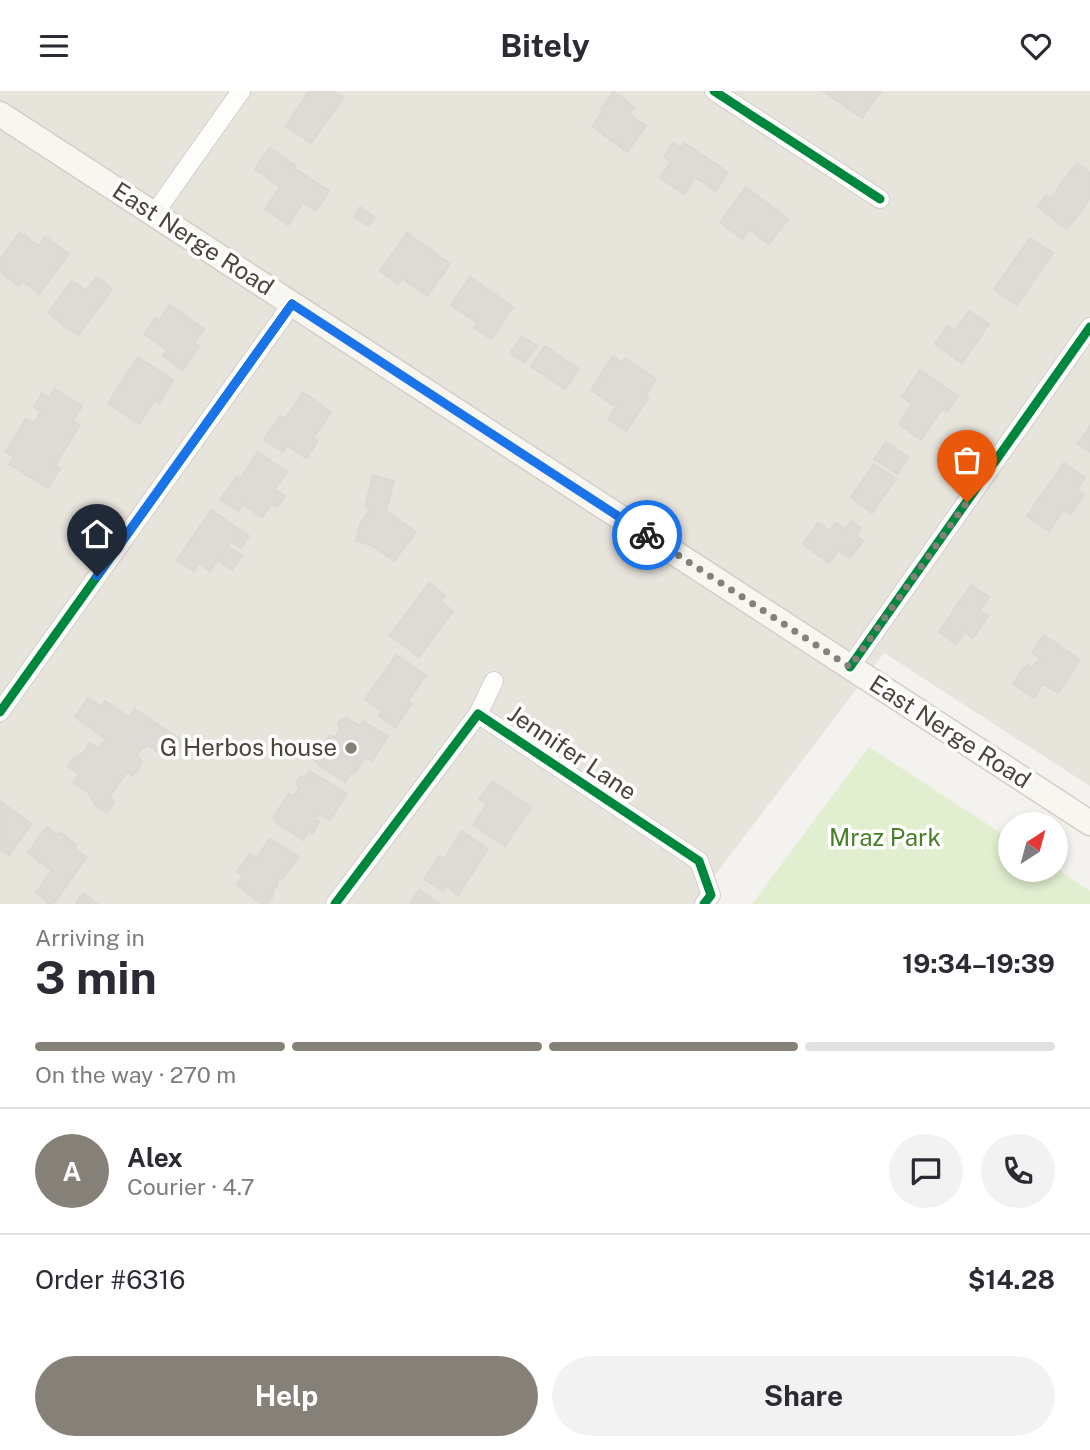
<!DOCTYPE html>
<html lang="en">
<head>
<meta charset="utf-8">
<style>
  :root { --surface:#fff; --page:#f2f2f3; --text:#2b2b33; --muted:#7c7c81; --line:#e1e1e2; --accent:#868178 }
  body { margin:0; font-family:"Public Sans",sans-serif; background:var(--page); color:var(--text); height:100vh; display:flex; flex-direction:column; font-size:26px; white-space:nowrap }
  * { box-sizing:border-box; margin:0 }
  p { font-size:23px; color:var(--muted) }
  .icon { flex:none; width:38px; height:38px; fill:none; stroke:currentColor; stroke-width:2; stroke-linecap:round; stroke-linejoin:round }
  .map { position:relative; height:813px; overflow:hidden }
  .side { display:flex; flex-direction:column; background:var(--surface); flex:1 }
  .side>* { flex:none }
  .needle { width:46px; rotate:36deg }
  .fabs { position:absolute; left:998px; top:721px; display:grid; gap:14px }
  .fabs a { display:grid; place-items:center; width:70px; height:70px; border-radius:50%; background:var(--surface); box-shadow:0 4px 10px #0003; font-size:35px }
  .pin { position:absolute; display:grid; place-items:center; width:60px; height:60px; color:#fff; margin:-72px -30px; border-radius:50% 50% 50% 0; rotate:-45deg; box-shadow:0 0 7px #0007 }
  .pin .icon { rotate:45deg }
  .courier { position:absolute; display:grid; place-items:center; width:70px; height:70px; margin:-35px; border:5px solid #1a73e8; border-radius:50%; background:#fff; color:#222; box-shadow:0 2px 9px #0007 }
  .summary em { font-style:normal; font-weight:700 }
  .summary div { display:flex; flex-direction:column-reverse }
  .summary { display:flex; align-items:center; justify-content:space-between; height:119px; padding:0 35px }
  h1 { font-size:46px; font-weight:700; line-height:52px }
  .bar { display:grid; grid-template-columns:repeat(4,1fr); gap:10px 7px; align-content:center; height:84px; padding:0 35px }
  .bar i { height:9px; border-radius:5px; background:var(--line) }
  .bar .on { background:var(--accent) }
  .bar p { grid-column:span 4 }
  .line { display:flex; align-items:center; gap:18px; padding:0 35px; border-top:2px solid var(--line) }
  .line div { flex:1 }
  .round { display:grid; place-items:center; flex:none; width:74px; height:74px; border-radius:37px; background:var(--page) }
  .action { display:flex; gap:14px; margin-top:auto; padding:14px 35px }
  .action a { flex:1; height:80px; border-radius:42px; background:var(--accent); color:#fff; font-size:28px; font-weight:700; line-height:80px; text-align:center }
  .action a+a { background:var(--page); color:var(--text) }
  header { display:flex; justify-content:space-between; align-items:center; height:91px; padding:0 35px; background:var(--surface); font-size:32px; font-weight:700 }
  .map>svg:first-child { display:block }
  .residential { fill:#e7e4dc }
  .green { fill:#e1eecf }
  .building { fill:#dedbd6; stroke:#dcd9d4; stroke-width:2 }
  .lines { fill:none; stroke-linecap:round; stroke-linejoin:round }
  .minor-casing { stroke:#d2d0cb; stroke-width:20 }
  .secondary-casing { stroke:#d3cfc5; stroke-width:27 }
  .minor { stroke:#fdfdfc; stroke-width:18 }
  .secondary { stroke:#f7f6f1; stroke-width:24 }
  .cycleway-casing { stroke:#fff; stroke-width:13 }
  .cycleway { stroke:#00873e; stroke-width:9 }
  .done { stroke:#868178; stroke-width:7; stroke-dasharray:0 12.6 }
  .route { stroke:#1a73e8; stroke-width:9 }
  .poi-dot { fill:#868178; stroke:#fff; stroke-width:2.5 }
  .labels { text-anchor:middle; stroke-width:7; stroke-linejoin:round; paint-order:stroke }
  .street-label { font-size:24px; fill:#4b4439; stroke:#fff }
  .poi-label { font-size:24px; fill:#4b4439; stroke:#fff; text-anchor:end }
  .park-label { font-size:24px; fill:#4a7f2a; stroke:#fff }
</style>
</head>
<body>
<header><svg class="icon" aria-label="menu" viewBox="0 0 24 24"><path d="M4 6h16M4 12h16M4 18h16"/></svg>Bitely<svg class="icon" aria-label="heart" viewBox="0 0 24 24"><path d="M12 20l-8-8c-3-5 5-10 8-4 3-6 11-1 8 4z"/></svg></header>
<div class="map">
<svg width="1090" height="813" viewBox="0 0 1090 813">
  <rect width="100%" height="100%" fill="#f4f2ee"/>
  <path class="residential" d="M0,0H1090V695L884,562L693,813H0Z"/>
  <path class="green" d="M869,656L1010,748V779H1055V777L1090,800V813H752Z"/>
  <g class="building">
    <path d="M309,0H332L343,7L311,52L286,35Z"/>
    <path d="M823,0H881L862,27Z"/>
    <path d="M614,1L634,16L629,23L646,35L627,61L592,35L603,20L601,18Z"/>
    <path d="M673,52L681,57L684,52L728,81L716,100L695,86L684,103L660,87L671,71L664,66Z"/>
    <path d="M270,57L296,75L294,77L329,100L316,120L303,111L288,134L265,118L280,96L255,78Z"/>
    <path d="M1077,72L1090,82V107L1067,138L1038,116L1046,104L1051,107Z"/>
    <path d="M746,96L788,128L769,153L749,138L742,148L720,131Z"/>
    <path d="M360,116L375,126L369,135L354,126Z"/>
    <path d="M20,141L39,155L45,146L69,163L39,203L23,190L19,195L0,181V168Z"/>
    <path d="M407,142L450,173L427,205L402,187L398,193L380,180Z"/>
    <path d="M1030,147L1053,162L1017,214L994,198Z"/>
    <path d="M96,186L112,198L78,244L48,222L72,190L86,200Z"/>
    <path d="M470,186L513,216L491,248L474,237L477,232L451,214Z"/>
    <path d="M170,214L204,238L194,252L199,255L183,279L163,265L167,259L144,243L155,227L159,230Z"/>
    <path d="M969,220L989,233L962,272L935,253L947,235L955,240Z"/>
    <path d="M522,245L537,255L524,272L510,262Z"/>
    <path d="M545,255L579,278L565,298L531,275Z"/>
    <path d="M613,265L622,271L625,267L656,288L646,303L649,306L626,340L608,328L616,316L591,299Z"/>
    <path d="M138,266L173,289L159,312L155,309L139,333L108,312Z"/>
    <path d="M920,279L958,305L947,321L942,318L921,349L899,333L912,313L902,306Z"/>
    <path d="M55,298L82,315L73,330L80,334L55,374L60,378L48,397L9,373L14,366L6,361L26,328L34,332L41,321L34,316L42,302L49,307Z"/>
    <path d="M303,301L331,321L313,347L318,350L306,367L287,354L283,361L264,349L280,325L285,328Z"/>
    <path d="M1090,335V361L1078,352Z"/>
    <path d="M886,351L908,366L897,383L874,368Z"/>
    <path d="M258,361L287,381L275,398L285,405L277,416L272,413L262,426L243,413L238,420L220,408L237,385L240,387Z"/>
    <path d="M1064,372L1085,387L1077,399L1084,403L1071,423L1064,418L1049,440L1027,425Z"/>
    <path d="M874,373L896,388L872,422L851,406Z"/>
    <path d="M373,384L394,390L386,420L416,441L394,470L371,454L356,450L360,433L370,419L365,415Z"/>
    <path d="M211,419L249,445L241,457L230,450L227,455L242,465L232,479L218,469L210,480L199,472L194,480L177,469Z"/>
    <path d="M851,430L861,437L856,445L863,450L850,467L838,459L829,472L803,453L818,432L830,440L836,432L845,438Z"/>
    <path d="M429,492L445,504L441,511L453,520L419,566L390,544Z"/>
    <path d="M971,494L989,506L980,519L988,525L973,547L965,541L956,553L939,541Z"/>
    <path d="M1044,544L1080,569L1058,602L1043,593L1034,607L1013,593L1027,573L1032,577L1040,567L1032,562Z"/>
    <path d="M396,564L426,584L408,610L412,613L395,636L379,625L382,620L365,608Z"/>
    <path d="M88,607L101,616L105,610L129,626L135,618L184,651L175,663L167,667L149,654L141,658L137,664L142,672L133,685L127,681L110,705L114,712L107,722L95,714L89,702L73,691L79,683L68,675L74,667L84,661L90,652L99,658L106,648L75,626Z"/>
    <path d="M347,627L360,635L363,630L388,645L372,670L365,666L354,683L351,681L345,691L319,674L320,673L314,669L330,644L335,647L340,639L338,633L341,629Z"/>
    <path d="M310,680L347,703L330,729L320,722L315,729L319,731L313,742L309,739L303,749L277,732L278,731L273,727L289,702L294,705L299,697L296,691L300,686L306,685Z"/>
    <path d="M492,690L531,716L505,755L473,734L487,713L479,708Z"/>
    <path d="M0,710L32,733L9,764L0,758Z"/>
    <path d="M47,736L58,744L60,741L76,754L74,757L87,766L53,813H50L36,802L52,780L28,762Z"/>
    <path d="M462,740L488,758L458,804L446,795L443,800L424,788L439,765L444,768Z"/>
    <path d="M270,748L299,766L282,788L280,787L276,792L278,793L272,801L273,805L267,812L262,813L237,794L243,785L237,780L250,763L256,767Z"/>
    <path d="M419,799L440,813H410Z"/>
    <path d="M83,802L98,813H76Z"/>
  </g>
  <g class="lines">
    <g class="minor-casing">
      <g id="minor">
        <path d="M714,0L880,108"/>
        <path d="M154,123L241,0"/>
        <path d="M850,576L1090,236"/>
        <path d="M0,621L292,213"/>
        <path d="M478,623L494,590"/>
        <path d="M335,813L478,623L699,770L711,804L704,813"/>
      </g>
    </g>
    <g class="secondary-casing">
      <path id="secondary" d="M0,23L1090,732"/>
    </g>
    <use href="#minor" class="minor"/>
    <use href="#secondary" class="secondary"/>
    <g class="cycleway-casing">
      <g id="cycleway">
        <path d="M714,0L880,108"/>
        <path d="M850,576L1090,236"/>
        <path d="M0,621L292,213"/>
        <path d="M335,813L478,623L699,770L711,804L704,813"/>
      </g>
    </g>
    <use href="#cycleway" class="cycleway"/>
  </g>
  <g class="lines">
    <path class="done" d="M647,444L850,576L967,411"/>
    <path class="route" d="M97,485L292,213L647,444"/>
  </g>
  <circle class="poi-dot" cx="351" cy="657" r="7"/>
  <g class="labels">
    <g class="street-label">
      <text transform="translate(193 148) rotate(33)" y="8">East Nerge Road</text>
      <text transform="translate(950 641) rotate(33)" y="8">East Nerge Road</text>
      <text transform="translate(572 662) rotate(34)" y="8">Jennifer Lane</text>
    </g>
    <g class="poi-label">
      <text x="337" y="665">G Herbos house</text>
    </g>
    <g class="park-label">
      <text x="885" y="755">Mraz Park</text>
    </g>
  </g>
</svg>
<div class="fabs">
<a><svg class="needle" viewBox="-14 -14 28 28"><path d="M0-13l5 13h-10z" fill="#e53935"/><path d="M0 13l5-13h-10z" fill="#7c7c81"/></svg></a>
</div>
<div class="pin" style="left:967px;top:411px;background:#ea580c"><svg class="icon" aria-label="bag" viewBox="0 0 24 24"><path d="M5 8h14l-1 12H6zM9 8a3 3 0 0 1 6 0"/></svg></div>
<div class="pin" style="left:97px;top:485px;background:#1f2937"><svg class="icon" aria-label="home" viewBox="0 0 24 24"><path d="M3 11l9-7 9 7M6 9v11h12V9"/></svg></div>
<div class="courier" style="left:647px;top:444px"><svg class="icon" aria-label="bike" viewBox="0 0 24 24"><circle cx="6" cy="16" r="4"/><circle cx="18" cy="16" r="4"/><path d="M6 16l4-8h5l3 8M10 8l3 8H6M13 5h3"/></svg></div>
</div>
<section class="side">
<div class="summary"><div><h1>3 min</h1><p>Arriving in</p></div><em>19:34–19:39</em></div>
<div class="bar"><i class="on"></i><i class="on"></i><i class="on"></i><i></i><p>On the way · 270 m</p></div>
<div class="line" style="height:126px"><b class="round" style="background:var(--accent);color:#fff">A</b><div><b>Alex</b><p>Courier · 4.7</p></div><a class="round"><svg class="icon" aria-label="chat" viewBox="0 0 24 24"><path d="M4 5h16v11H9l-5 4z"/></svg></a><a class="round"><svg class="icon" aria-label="phone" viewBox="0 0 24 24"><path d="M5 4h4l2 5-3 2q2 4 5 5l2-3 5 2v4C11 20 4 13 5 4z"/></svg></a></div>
<div class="line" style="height:91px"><div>Order #6316</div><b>$14.28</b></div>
<div class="action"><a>Help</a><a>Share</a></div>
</section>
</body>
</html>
